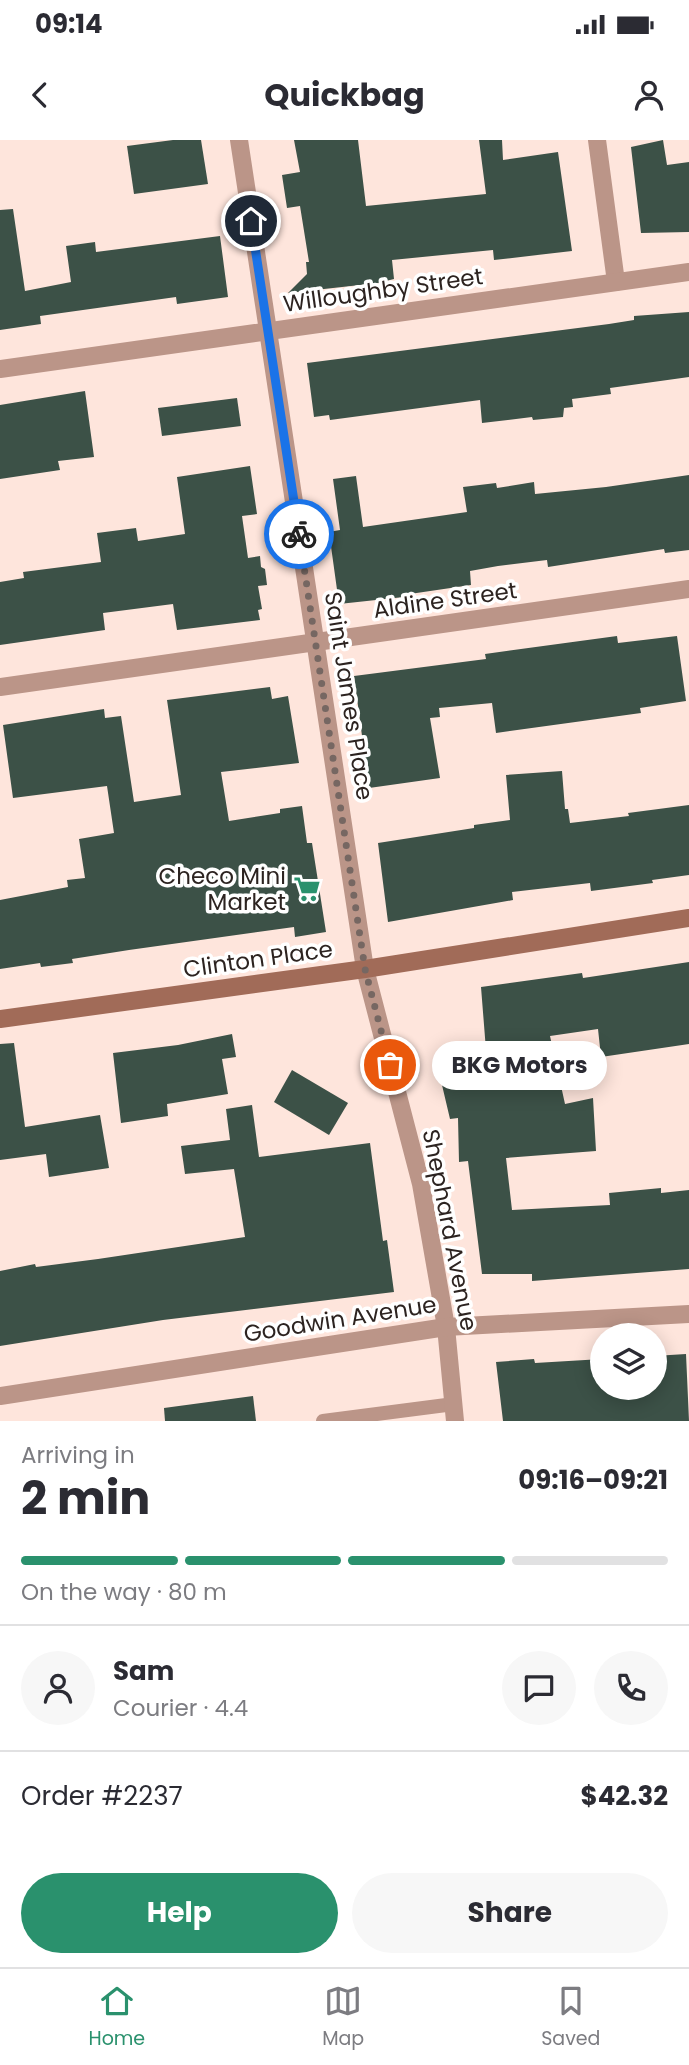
<!DOCTYPE html>
<html lang="en">
<head>
<meta charset="utf-8">
<style>
  :root { --surface:#fff; --page:#f7f7f7; --text:#2b2b33; --muted:#7c7c81; --line:#e1e1e2; --accent:#2a916d }
  body { margin:0; font-family:Poppins,sans-serif; background:var(--page); color:var(--text); height:100vh; display:flex; flex-direction:column; font-size:26px; white-space:nowrap }
  * { box-sizing:border-box; margin:0 }
  p { font-size:23px; color:var(--muted) }
  .icon { flex:none; width:38px; height:38px; fill:none; stroke:currentColor; stroke-width:2; stroke-linecap:round; stroke-linejoin:round }
  .map { position:relative; height:1281px; overflow:hidden }
  .details { display:flex; flex-direction:column; background:var(--surface); flex:1 }
  .details>* { flex:none }
  .fabs { position:absolute; left:590px; top:1183px; display:grid; gap:14px }
  .fabs a { display:grid; place-items:center; width:77px; height:77px; border-radius:50%; background:var(--surface); box-shadow:0 4px 18px #0003; font-size:35px }
  .pin { position:absolute; display:grid; place-items:center; width:60px; height:60px; color:#fff; margin:-30px; border:4px solid #fff; border-radius:50%; box-shadow:0 2px 7px #0007 }
  .courier { position:absolute; display:grid; place-items:center; width:70px; height:70px; margin:-35px; border:5px solid #1a73e8; border-radius:50%; background:#fff; color:#222; box-shadow:0 2px 9px #0007 }
  .bubble { position:absolute; height:49px; border-radius:24px; background:var(--surface); box-shadow:0 4px 18px #0003; font-size:23px; font-weight:700; line-height:49px; text-align:center }
  .head em { font-style:normal; font-weight:700 }
  .head div { display:flex; flex-direction:column-reverse }
  .head { display:flex; align-items:center; justify-content:space-between; height:119px; padding:0 21px }
  h1 { font-size:46px; font-weight:700; line-height:52px }
  .bar { display:grid; grid-template-columns:repeat(4,1fr); gap:10px 7px; align-content:center; height:84px; padding:0 21px }
  .bar i { height:9px; border-radius:5px; background:var(--line) }
  .bar .selected { background:var(--accent) }
  .bar p { grid-column:span 4 }
  .line { display:flex; align-items:center; gap:18px; padding:0 21px; border-top:2px solid var(--line) }
  .line div { flex:1 }
  .round { display:grid; place-items:center; flex:none; width:74px; height:74px; border-radius:37px; background:var(--page) }
  .button { display:flex; gap:14px; margin-top:auto; padding:14px 21px }
  .button a { flex:1; height:80px; border-radius:42px; background:var(--accent); color:#fff; font-size:28px; font-weight:700; line-height:80px; text-align:center }
  .button a+a { background:var(--page); color:var(--text) }
  .status { display:flex; justify-content:space-between; align-items:center; height:49px; padding:0 35px; background:var(--surface); direction:ltr }
  .status svg { height:19px; fill:currentColor }
  header { display:flex; justify-content:space-between; align-items:center; height:91px; padding:0 21px; background:var(--surface); font-size:32px; font-weight:700 }
  .tabs { display:flex; justify-content:space-around; align-items:center; height:98px; border-top:2px solid var(--line); background:var(--surface); font-size:19px; color:var(--muted) }
  .tabs a { display:grid; justify-items:center; gap:4px }
  .tabs .selected { color:var(--accent) }
  .map>svg:first-child { display:block }
  .building { fill:#3c5147 }
  .lines { fill:none; stroke-linecap:round; stroke-linejoin:round }
  .lane { stroke:#bb9588; stroke-width:14 }
  .street { stroke:#bb9588; stroke-width:18 }
  .secondary { stroke:#a16b58; stroke-width:18 }
  .done { stroke:#766762; stroke-width:7; stroke-dasharray:0 12.6 }
  .route { stroke:#1a73e8; stroke-width:9 }
  .labels { text-anchor:middle; stroke-width:7; stroke-linejoin:round; paint-order:stroke }
  .street-label { font-size:23px; fill:#2c2320; stroke:#fff }
  .poi-label { font-size:23px; fill:#2c2320; stroke:#fff; text-anchor:end }
</style>
</head>
<body>
<div class="status"><b>09:14</b><svg viewBox="0 0 49 12"><path d="M0 12V9h3v3zM5 12V6h3v6zM10 12V3h3v9zM15 12V0h3v12zM26 1h20v11H26zM47 4h2v5h-2z"/></svg></div>
<header><svg class="icon" aria-label="back" viewBox="0 0 24 24"><path d="M15 5l-7 7 7 7"/></svg>Quickbag<svg class="icon" aria-label="person" viewBox="0 0 24 24"><circle cx="12" cy="8" r="4"/><path d="M4 21q1-7 8-7t8 7"/></svg></header>
<div class="map">
<svg width="689" height="1281" viewBox="0 0 689 1281">
  <rect width="100%" height="100%" fill="#fee5dc"/>
  <g class="building">
    <path d="M173,0H201L208,44L134,54L127,6Z"/>
    <path d="M294,0H358L366,66L486,54L479,0H502L503,20L558,12L572,111L494,120L493,110L392,120L394,139L378,143L288,153L307,134L306,122H309L300,66L287,68L282,35L300,32Z"/>
    <path d="M663,0L667,25L689,22V92L641,93L631,7Z"/>
    <path d="M13,69L25,151L71,142L66,106L95,102L96,112L220,96L228,157L177,164L176,157L40,176L41,184L0,190V70Z"/>
    <path d="M689,172V237L610,248L611,254L572,259L573,267L564,268L563,277L533,280L532,277L482,283L480,260L330,280L329,275L314,277L307,223L609,184L634,180V176Z"/>
    <path d="M85,251L94,317L58,321L60,330L0,339V265Z"/>
    <path d="M237,258L241,286L162,296L158,268Z"/>
    <path d="M250,326L257,374L242,376L248,418L260,416L261,427L265,429L267,445L258,446L262,469L258,470L260,480L177,490L173,464L103,473L105,490L0,505V442L24,438L23,432L101,422L97,393L136,388L138,401L185,394L177,337Z"/>
    <path d="M689,335V410L665,413L664,409L548,427L547,420L498,426L470,431L471,445L403,455L404,457L339,464L329,392L340,390L333,339L356,336L363,387L467,372L463,347L496,343L497,348L534,342L535,354L606,347Z"/>
    <path d="M617,496L618,503L677,496L686,561L640,568L641,573L496,593L492,563L439,568L440,577L430,578L440,638L369,648L354,536L486,519L485,514Z"/>
    <path d="M270,547L272,559L288,556L299,623L221,632L229,681L280,673V669L302,666L307,703H312L326,792L295,797L294,787L129,810L72,819L73,823L41,827L40,823L0,829V760L68,747L67,740L85,738L79,699L114,693L107,646L13,658L3,585L104,569L105,578L121,576L134,662L181,655L167,560Z"/>
    <path d="M562,631L565,669H568L570,683L629,676L628,673L689,665V735L652,740L653,743L591,751L590,743L512,752L513,760L388,782L378,703L474,688V685L510,680L506,635Z"/>
    <path d="M689,822V904L601,917L598,889L550,896L565,964L593,958L596,1011L506,1018L512,1070L610,1065L609,1053L661,1048V1053L689,1050V1129L532,1141V1134H482L468,1021L459,1022L458,978L450,979L442,945L476,937L470,913L486,910L481,847L582,833L583,838Z"/>
    <path d="M232,894L236,917L222,919L228,954L167,964L168,976L121,983L113,913L178,905Z"/>
    <path d="M14,903L25,987L100,975L109,1028L49,1037L46,1014L0,1020V904Z"/>
    <path d="M292,930L348,963L329,995L274,962Z"/>
    <path d="M252,965L259,1017L370,1003L383,1101L387,1100L394,1152L163,1180L0,1206V1131L35,1124L36,1127L98,1119L245,1097L234,1029L185,1034L181,1006L230,1000L226,969Z"/>
    <path d="M686,1214L689,1281H503L496,1222L534,1219L535,1223L602,1219V1248H654V1216Z"/>
    <path d="M253,1256L256,1281H165L164,1268Z"/>
  </g>
  <g class="lines">
    <path class="lane" d="M323,1281L454,1264"/>
    <g class="street">
      <path d="M239,0L365,829L421,1044L446,1187L455,1281"/>
      <path d="M597,0L616,142"/>
      <path d="M0,229L689,132"/>
      <path d="M0,547L689,449"/>
      <path d="M0,1256L446,1187L689,1174"/>
    </g>
    <path class="secondary" d="M0,879L365,829L689,778"/>
  </g>
  <g class="lines">
    <path class="done" d="M299,394L365,829L390,925"/>
    <path class="route" d="M251,81L299,394"/>
  </g>
  <defs>
    <g id="supermarket-bare" transform="scale(2.1)"><path d="M-6-5.5h2.5l.6 2H6L4.5 2H-2.5L-4.4-4H-6ZM-1.5 3.2a1.3 1.3 0 1 0 .1 0ZM3 3.2a1.3 1.3 0 1 0 .1 0Z" fill="#2a916d" stroke="#fff" stroke-width="2.5" paint-order="stroke"/></g>
  </defs>
  <g fill-rule="evenodd">
    <use href="#supermarket-bare" x="307" y="749"/>
  </g>
  <g class="labels">
    <g class="street-label">
      <text transform="translate(383 150) rotate(-8)" y="8">Willoughby Street</text>
      <text transform="translate(445 460) rotate(-8)" y="8">Aldine Street</text>
      <text transform="translate(349 556) rotate(81)" y="8">Saint James Place</text>
      <text transform="translate(258 819) rotate(-8)" y="8">Clinton Place</text>
      <text transform="translate(450 1090) rotate(79)" y="8">Shephard Avenue</text>
      <text transform="translate(340 1179) rotate(-9)" y="8">Goodwin Avenue</text>
    </g>
    <g class="poi-label">
      <text x="286" y="744">Checo Mini<tspan x="286" dy="26">Market</tspan></text>
    </g>
  </g>
</svg>
<div class="fabs">
<a><svg class="icon" aria-label="layers" viewBox="0 0 24 24"><path d="M12 4l9 5-9 5-9-5zM3 14l9 5 9-5"/></svg></a>
</div>
<div class="pin" style="left:390px;top:925px;background:#ea580c"><svg class="icon" aria-label="bag" viewBox="0 0 24 24"><path d="M5 8h14l-1 12H6zM9 8a3 3 0 0 1 6 0"/></svg></div>
<div class="pin" style="left:251px;top:81px;background:#1f2937"><svg class="icon" aria-label="home" viewBox="0 0 24 24"><path d="M3 11l9-7 9 7M6 9v11h12V9"/></svg></div>
<div class="courier" style="left:299px;top:394px"><svg class="icon" aria-label="bike" viewBox="0 0 24 24"><circle cx="6" cy="16" r="4"/><circle cx="18" cy="16" r="4"/><path d="M6 16l4-8h5l3 8M10 8l3 8H6M13 5h3"/></svg></div>
<div class="bubble" style="left:432px;top:901px;width:175px">BKG Motors</div>
</div>
<section class="details">
<div class="head"><div><h1>2 min</h1><p>Arriving in</p></div><em>09:16–09:21</em></div>
<div class="bar"><i class="selected"></i><i class="selected"></i><i class="selected"></i><i></i><p>On the way · 80 m</p></div>
<div class="line" style="height:126px"><a class="round"><svg class="icon" aria-label="person" viewBox="0 0 24 24"><circle cx="12" cy="8" r="4"/><path d="M4 21q1-7 8-7t8 7"/></svg></a><div><b>Sam</b><p>Courier · 4.4</p></div><a class="round"><svg class="icon" aria-label="chat" viewBox="0 0 24 24"><path d="M4 5h16v11H9l-5 4z"/></svg></a><a class="round"><svg class="icon" aria-label="phone" viewBox="0 0 24 24"><path d="M5 4h4l2 5-3 2q2 4 5 5l2-3 5 2v4C11 20 4 13 5 4z"/></svg></a></div>
<div class="line" style="height:91px"><div>Order #2237</div><b>$42.32</b></div>
<div class="button"><a>Help</a><a>Share</a></div>
</section>
<nav class="tabs">
<a class="selected"><svg class="icon" aria-label="home" viewBox="0 0 24 24"><path d="M3 11l9-7 9 7M6 9v11h12V9"/></svg>Home</a>
<a><svg class="icon" aria-label="map" viewBox="0 0 24 24"><path d="M3 6l6-2 6 2 6-2v14l-6 2-6-2-6 2zM9 4v14M15 6v14"/></svg>Map</a>
<a><svg class="icon" aria-label="saved" viewBox="0 0 24 24"><path d="M7 4h10v16l-5-4-5 4z"/></svg>Saved</a>
</nav>
</body>
</html>
